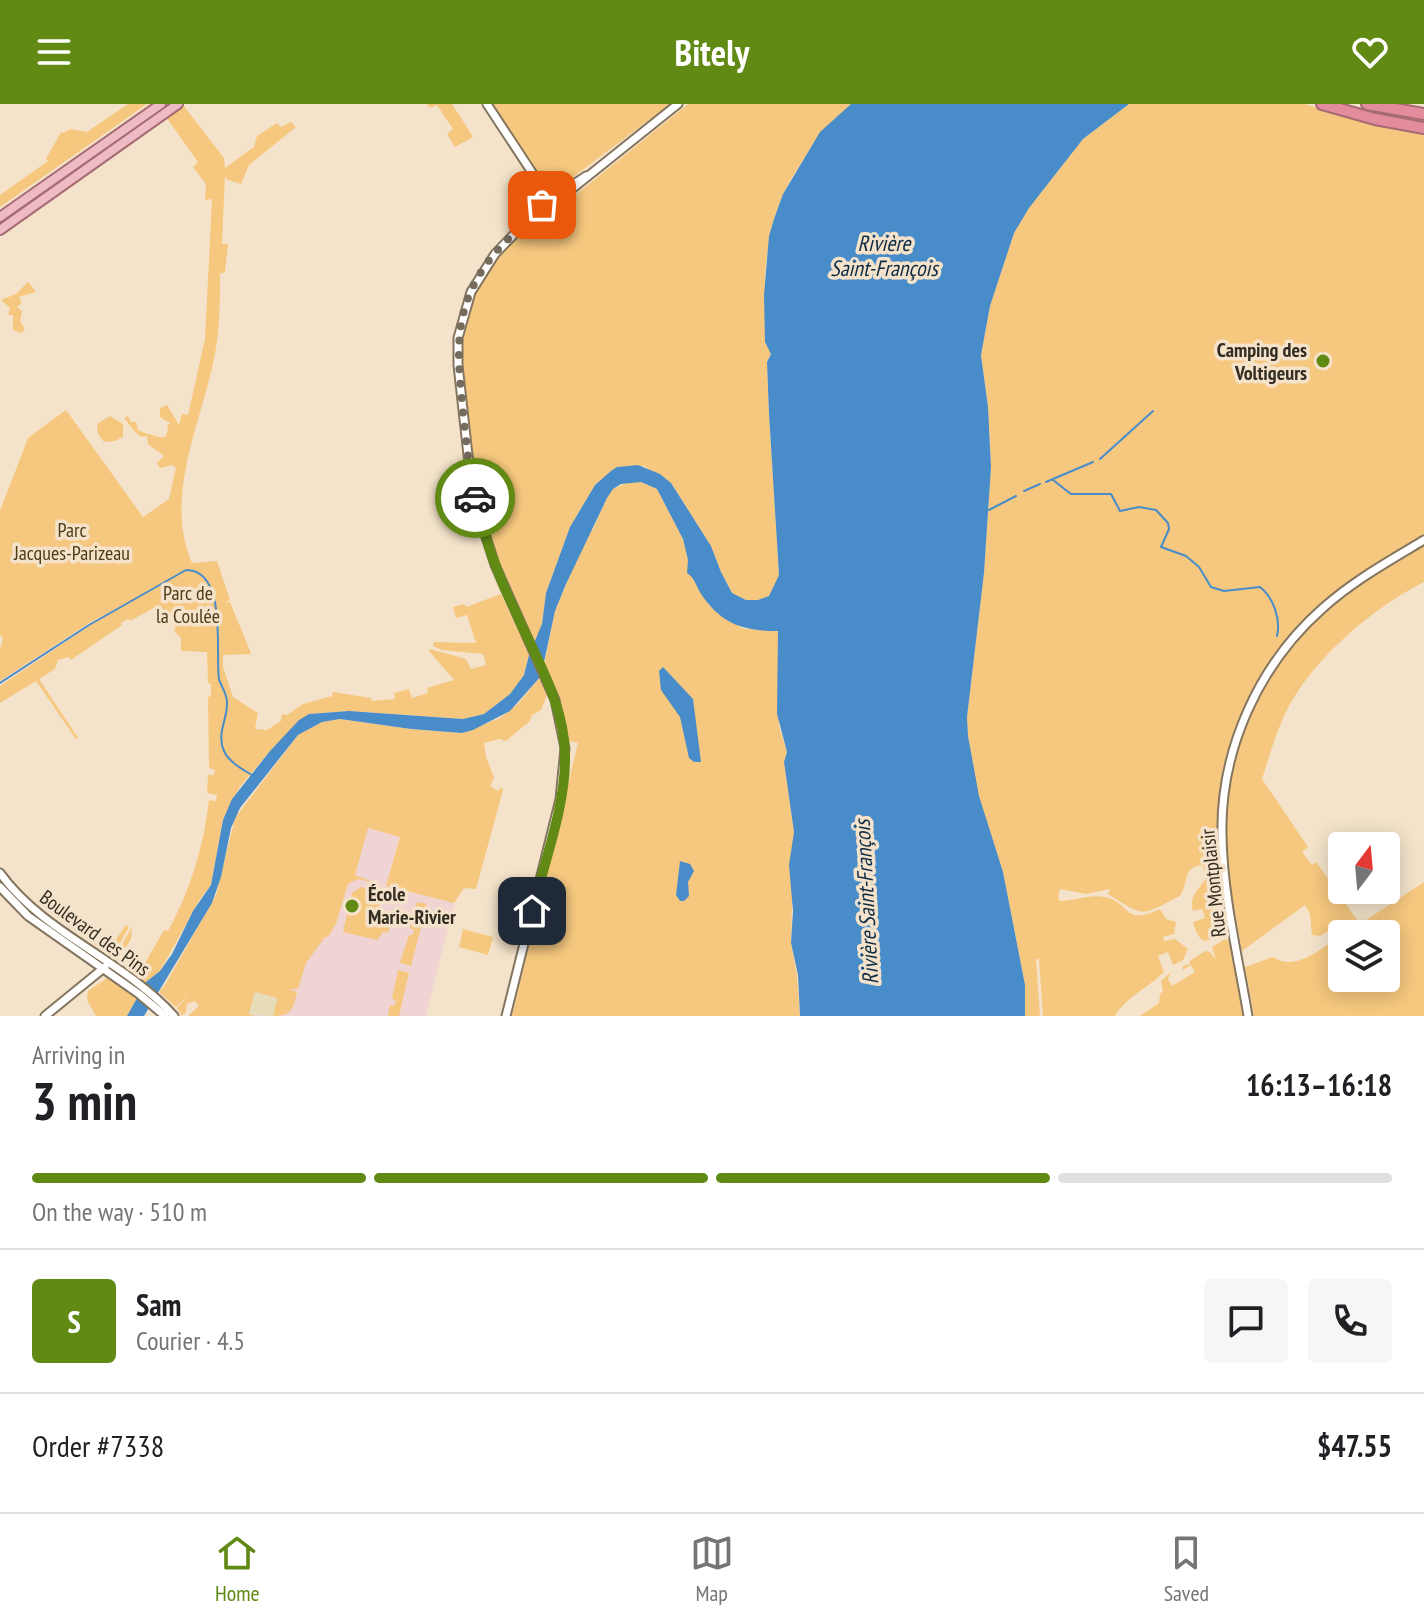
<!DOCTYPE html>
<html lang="en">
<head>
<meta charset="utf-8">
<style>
  :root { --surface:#fff; --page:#f6f6f6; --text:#202124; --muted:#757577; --line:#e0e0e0; --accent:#618a15 }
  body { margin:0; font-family:"PT Sans Narrow",sans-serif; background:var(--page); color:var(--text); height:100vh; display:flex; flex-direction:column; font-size:30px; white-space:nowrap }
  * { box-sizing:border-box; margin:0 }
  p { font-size:26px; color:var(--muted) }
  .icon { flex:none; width:44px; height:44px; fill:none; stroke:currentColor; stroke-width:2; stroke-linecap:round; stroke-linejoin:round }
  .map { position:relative; height:912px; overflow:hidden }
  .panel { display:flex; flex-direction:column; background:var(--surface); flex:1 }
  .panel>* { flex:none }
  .needle { width:52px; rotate:16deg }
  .tools { position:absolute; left:1328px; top:728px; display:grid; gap:16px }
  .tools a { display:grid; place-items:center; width:72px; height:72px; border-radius:8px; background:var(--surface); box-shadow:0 4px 20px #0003; font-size:40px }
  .pin { position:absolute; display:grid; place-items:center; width:68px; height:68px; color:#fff; margin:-34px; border-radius:16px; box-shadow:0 4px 12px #0006 }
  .courier { position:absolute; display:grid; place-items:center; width:80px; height:80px; margin:-40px; border:6px solid #618a15; border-radius:50%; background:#fff; color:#222; box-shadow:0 2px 10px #0007 }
  .summary em { font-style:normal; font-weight:800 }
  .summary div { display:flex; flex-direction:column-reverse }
  .summary { display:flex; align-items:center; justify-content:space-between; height:136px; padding:0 32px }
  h1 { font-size:52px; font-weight:800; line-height:60px }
  .bar { display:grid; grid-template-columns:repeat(4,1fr); gap:12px 8px; align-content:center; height:96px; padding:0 32px }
  .bar i { height:10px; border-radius:6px; background:var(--line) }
  .bar .selected { background:var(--accent) }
  .bar p { grid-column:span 4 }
  .line { display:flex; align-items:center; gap:20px; padding:0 32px; border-top:2px solid var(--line) }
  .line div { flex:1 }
  .round { display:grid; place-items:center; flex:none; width:84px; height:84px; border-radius:8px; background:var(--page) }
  header { display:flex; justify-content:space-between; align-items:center; height:104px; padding:0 32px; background:var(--accent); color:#fff; font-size:36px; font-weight:800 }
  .menu { display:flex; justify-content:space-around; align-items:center; height:112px; border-top:2px solid var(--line); background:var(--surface); font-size:22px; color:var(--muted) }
  .menu a { display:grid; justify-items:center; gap:4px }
  .menu .selected { color:var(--accent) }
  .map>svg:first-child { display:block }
  .education { fill:#efd4d3 }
  .green { fill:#f6c87f; fill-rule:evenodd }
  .sand { fill:#e6dcb7 }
  .water { fill:#488cca }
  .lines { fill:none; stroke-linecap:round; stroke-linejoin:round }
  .stream { stroke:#488cca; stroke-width:2 }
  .minor-casing { stroke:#84755e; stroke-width:11 }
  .major-casing { stroke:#a56a72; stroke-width:12 }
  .highway-casing { stroke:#a56a72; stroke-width:14 }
  .minor { stroke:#fff; stroke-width:7 }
  .major { stroke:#eebac4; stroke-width:8 }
  .highway { stroke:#e38c9d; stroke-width:10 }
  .done { stroke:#766c5d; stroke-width:8; stroke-dasharray:0 14.4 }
  .route { stroke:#618a15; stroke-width:10 }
  .poi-dot { fill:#618a15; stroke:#f4e3ca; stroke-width:3 }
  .labels { text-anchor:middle; stroke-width:7; stroke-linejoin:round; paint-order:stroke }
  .poi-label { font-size:20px; font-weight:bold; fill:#322c22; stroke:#f4e3ca; text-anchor:end }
  .park-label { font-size:20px; fill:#503b18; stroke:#f4e3ca }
  .street-label { font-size:20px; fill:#322c22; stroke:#f4e3ca }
  .water-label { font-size:22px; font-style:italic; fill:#0f2c46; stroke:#f4e3ca }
</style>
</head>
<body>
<header><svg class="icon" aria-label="menu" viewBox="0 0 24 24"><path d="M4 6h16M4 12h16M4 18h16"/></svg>Bitely<svg class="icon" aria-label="heart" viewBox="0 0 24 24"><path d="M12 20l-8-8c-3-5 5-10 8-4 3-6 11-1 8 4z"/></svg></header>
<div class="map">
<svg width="1424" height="912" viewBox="0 0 1424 912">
  <rect width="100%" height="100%" fill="#f4e3ca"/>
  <path class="education" d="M363,722L400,733L386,782L454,799L426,912H188L199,902L185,885Z"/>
  <g class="green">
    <path d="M128,0H147L0,103V91L48,57L46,55L61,28L63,29L70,25L87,28Z"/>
    <path d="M427,0H452L473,33L455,43L447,30L453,25L437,1L430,4Z"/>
    <path d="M493,0H670L560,83L553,85L547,83Z"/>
    <path d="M688,0H851C839,14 819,28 810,45C801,60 789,76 782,93C762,143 761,197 771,250L767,258L769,310L779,471L774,486L769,492L758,496H746L732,489L721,468L711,442L671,379L644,362L617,363L595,381L570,423L546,489L542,520L535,540C510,488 488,436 476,380C471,354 469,327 466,301C462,265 457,227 473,193C489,155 518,133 549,108L552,110Z"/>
    <path d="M1129,0H1305L1373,21L1424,30V431C1391,451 1356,469 1327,494C1262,548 1216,636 1217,722C1217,759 1227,795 1227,831L1205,837C1198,835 1195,825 1193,818L1205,814L1202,805L1193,807C1188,789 1201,786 1207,771L1202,761C1182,763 1189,779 1180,792C1139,813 1145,813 1108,790L1110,785L1086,790L1060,785L1058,793L1060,797C1074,797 1090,790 1104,793C1132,798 1122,823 1160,805L1166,815L1176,818L1174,830L1163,833L1164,837L1175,835L1188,845L1183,856L1173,861L1168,848L1158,852L1164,868C1149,883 1125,894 1115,912H1043L1039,855H1036L1040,912H1025V881L1003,768L978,692L968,632L967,613L984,469L991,363L988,303L981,251L990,202L1014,129L1029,104L1083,35Z"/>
    <path d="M183,1L224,54L225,64L254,43L257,32L277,19L281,23L291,18L296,23L249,61L241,80L228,76L225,73L222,140H228L225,168L220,170C220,196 220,224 215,250C202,318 163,392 192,459L217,457L230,496L225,499L230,498L250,547L251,550L223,551V563L233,593L258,609L255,625L267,626L281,617L282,610L287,611L303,600L332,592L333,588L371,594L372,597L395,595L394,589L409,585L412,594L428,589L427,584L454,576L429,547L430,545L466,555L471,565L486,561L483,550L442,546L433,542L434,538L476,539L467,511L456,514L453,503L464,500L466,503L501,490L529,550L524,571L510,590L484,610L463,615L349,607L309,610L270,647L239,684L223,716L211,781L200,795L160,867L146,878L129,866L128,859L121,853L120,844L132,823L131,835L121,851L131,850L145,859L164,826L168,827C190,787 204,742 209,696L216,697L217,691L207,689L208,671H214L215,666L209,664L208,593L211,592V580L208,579L207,548L181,547V534L174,527L176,524L159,501L130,517L128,515L121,519L122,521L71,556L69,553L58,556L55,565L39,575L78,634L76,635L36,577L0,599V582L99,515L153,485L89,519L0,577V545L3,535L0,530V407L28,334L66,306L143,413L169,395L176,364L172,361L160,364L157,359L164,352L148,340L147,332L141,333L134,327L124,314L128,312L131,318H136L138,326C145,329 157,334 165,333L168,326L167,321L171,320L160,313V304L167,301L179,321L182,310L188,311L205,235L212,95L205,96L206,80L193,63L198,58L166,13Z"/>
    <path d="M28,178L36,188L19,193L22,199L17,203L22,207L20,217L25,225L21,229L13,226V211H8L10,204L1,196L16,190Z"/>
    <path d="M110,312L123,320V333L115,337L104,338L98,330L97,320Z"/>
    <path d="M631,377L641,378L657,385L683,435L692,472L708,500L720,511L744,525L778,526L779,622L787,648L784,658L794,728L791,839L797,871L800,912H512L578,639L569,637L561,601L544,561L555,507L585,435L593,425L607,394L613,385Z"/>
    <path d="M1424,442V478C1372,504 1310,557 1285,610C1275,631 1269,654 1262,675L1308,743L1302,748L1312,761L1316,758L1360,820L1424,778V912H1254L1245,863L1273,853C1293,867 1318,848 1335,835L1336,830L1330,826L1320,832L1312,831L1310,810L1305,801L1242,847C1235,807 1226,766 1226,726C1226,647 1262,561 1323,510C1354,483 1389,463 1424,442ZM1342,830H1386V874H1342Z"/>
    <path d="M540,573L547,591L541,606L532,611L530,617L506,637L499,635L484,639L486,653L494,674L490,682L498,687L501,683L503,686L476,785L464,784L454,799L386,782L400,733L368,724L355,771L376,779L358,775L348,780L336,820L328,833H325L306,859L298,885H288L297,888C293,905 292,912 273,912L277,894L255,888L249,910L255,912H188L199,902L195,897L187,900L186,908L182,912L177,904L189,890L176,903L159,888L165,881L216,791L235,714L298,631L322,618L340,615L411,625L462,629L500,614L518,600Z"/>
    <path d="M361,783L382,789L377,814L391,818L388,829L383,828L377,836L343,828L352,789Z"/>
    <path d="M417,798L427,800L411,862L400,859L409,831H412L414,826L410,824Z"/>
    <path d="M53,804L110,844L126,821L129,823L116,846L110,851L51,809Z"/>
    <path d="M463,825L493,833L488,851L459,843Z"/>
    <path d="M1225,835L1229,837L1230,841L1243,912H1140L1159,899L1160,890L1163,887L1161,877L1171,868L1168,875L1172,882L1195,868L1191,861L1183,866V862L1190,860V857L1205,847L1210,848L1216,856L1212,843Z"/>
    <path d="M398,866L409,869L399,912H388L390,901L394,902L396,896L392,895Z"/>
    <path d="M107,874L137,895L127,912H96L87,896L88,887Z"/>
  </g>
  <path class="sand" d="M255,888L277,894L273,912L249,910Z"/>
  <g class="water">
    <path d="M851,0H1129L1083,35L1029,104L1014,129L990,202L981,251L988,303L991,363L984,469L967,613L968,632L979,692L1003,768L1025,881V912H800L798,871L791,839L793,807L789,761L794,728L784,658L787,648L777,610L778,527C744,527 722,521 701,490C696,482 695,474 687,469L688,456L683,435L657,385L641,378L621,380L613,385L607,394L566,480L555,507L541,572L510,607L473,626L462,629L411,625L340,615L322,618L298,631L240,704L231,724L221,773L212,799L144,912H127L146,878L160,867L172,850L193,807L211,781L223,716L232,695L270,647L299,616L309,610L349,607L463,615L484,610L510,590L524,571L529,551L542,520L546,489L570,423L595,381L611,367L617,363L638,361L660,370L671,379L711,442L721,468L732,489L746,496H758L769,492L779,471L769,310L767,258L771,250L765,238L764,191L769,132L774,115L783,90L820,28Z"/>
    <path d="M663,563L693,595L701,658H694L689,654L680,613L661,586L659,567Z"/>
    <path d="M680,757L690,760L694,767L688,778L689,792L684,797H680L676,791Z"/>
  </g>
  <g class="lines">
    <g class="stream">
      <path d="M1100,355L1153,307"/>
      <path d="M1053,376L1071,390H1111L1120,407L1139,403L1156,406L1168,419L1169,425L1161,443L1186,452L1199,463L1211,483L1224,487L1260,483C1273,493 1281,515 1277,532"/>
      <path d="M1046,378L1093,358"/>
      <path d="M1024,387L1040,380"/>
      <path d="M989,406L1016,392"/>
      <path d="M0,579L89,521L186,466C228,466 215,548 219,575C221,582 227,590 227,598C228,615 216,629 224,647C229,658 242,665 252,671"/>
    </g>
    <g class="minor-casing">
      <g id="minor">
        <path d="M487,0L552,99"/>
        <path d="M532,117L678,0"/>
        <path d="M0,769C44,830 124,856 174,912"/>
        <path d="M0,783L28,812L139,890L165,912"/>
        <path d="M45,912L105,863"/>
        <path d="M506,912L560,695L565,644L555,596L495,461L479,411L468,351L458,261V234L471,188L495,150L542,101L586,72"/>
        <path d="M1248,912C1238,852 1223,792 1222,731C1220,646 1259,560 1323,504C1353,477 1389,457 1424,436"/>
      </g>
    </g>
    <g class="major-casing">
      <g id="major">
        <path d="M0,113L161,0"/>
        <path d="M0,126L178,0"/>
      </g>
    </g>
    <g class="highway-casing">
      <g id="highway">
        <path d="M1322,0L1375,15L1424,24"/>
        <path d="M1367,0L1424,10"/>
      </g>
    </g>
    <use href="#minor" class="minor"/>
    <use href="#major" class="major"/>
    <use href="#highway" class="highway"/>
  </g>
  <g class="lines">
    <path class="done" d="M475,394C469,365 466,337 463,308C458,255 452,212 483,165C499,140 523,123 542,101"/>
    <path class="route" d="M475,394C484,434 498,472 516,509C536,554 565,601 565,652C566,701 544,759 532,807"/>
  </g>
  <g class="poi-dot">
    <circle cx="1323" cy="257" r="8"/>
    <circle cx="352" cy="802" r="8"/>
  </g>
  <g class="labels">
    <g class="poi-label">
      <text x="1307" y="253">Camping des<tspan x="1307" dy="23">Voltigeurs</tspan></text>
      <text x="368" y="797" text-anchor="start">École<tspan x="368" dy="23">Marie-Rivier</tspan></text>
    </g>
    <g class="park-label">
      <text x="72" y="433">Parc<tspan x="72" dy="23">Jacques-Parizeau</tspan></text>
      <text x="188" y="496">Parc de<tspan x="188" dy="23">la Coulée</tspan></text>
    </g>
    <g class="street-label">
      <text transform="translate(1213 779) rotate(-96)" y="7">Rue Montplaisir</text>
      <text transform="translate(95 829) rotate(36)" y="7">Boulevard des Pins</text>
    </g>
    <g class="water-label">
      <text x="884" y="147">Rivière<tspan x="884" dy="25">Saint-François</tspan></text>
      <text transform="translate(866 798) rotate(-93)" y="8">Rivière Saint-François</text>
    </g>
  </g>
</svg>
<div class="tools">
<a><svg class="needle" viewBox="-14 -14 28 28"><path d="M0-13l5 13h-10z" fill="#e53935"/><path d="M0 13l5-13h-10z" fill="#757577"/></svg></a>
<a><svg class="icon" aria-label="layers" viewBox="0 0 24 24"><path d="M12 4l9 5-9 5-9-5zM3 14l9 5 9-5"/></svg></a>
</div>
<div class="pin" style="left:542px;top:101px;background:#ea580c"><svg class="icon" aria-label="bag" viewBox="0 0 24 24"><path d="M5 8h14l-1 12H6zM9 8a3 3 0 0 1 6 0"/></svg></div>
<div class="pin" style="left:532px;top:807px;background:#1f2937"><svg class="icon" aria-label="home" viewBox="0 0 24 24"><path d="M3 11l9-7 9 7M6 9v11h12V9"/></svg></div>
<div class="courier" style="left:475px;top:394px"><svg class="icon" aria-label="car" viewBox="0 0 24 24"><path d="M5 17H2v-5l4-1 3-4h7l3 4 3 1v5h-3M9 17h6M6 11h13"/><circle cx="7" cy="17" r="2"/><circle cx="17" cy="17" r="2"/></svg></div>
</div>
<section class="panel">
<div class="summary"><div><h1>3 min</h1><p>Arriving in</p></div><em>16:13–16:18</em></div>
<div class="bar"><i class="selected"></i><i class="selected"></i><i class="selected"></i><i></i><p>On the way · 510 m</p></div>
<div class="line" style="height:144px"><b class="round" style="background:var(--accent);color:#fff">S</b><div><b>Sam</b><p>Courier · 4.5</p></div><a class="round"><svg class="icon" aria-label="chat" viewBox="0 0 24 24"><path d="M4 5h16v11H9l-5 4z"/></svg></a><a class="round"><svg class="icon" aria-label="phone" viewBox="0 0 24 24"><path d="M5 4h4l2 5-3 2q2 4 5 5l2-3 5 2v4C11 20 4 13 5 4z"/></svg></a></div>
<div class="line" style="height:104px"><div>Order #7338</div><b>$47.55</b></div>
</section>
<nav class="menu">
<a class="selected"><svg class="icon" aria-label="home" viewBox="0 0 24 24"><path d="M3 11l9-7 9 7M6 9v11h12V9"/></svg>Home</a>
<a><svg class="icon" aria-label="map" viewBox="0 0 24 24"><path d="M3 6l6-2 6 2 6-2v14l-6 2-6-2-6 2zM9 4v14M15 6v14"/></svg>Map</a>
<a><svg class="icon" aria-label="saved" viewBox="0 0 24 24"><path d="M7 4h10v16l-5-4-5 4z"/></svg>Saved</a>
</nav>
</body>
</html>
